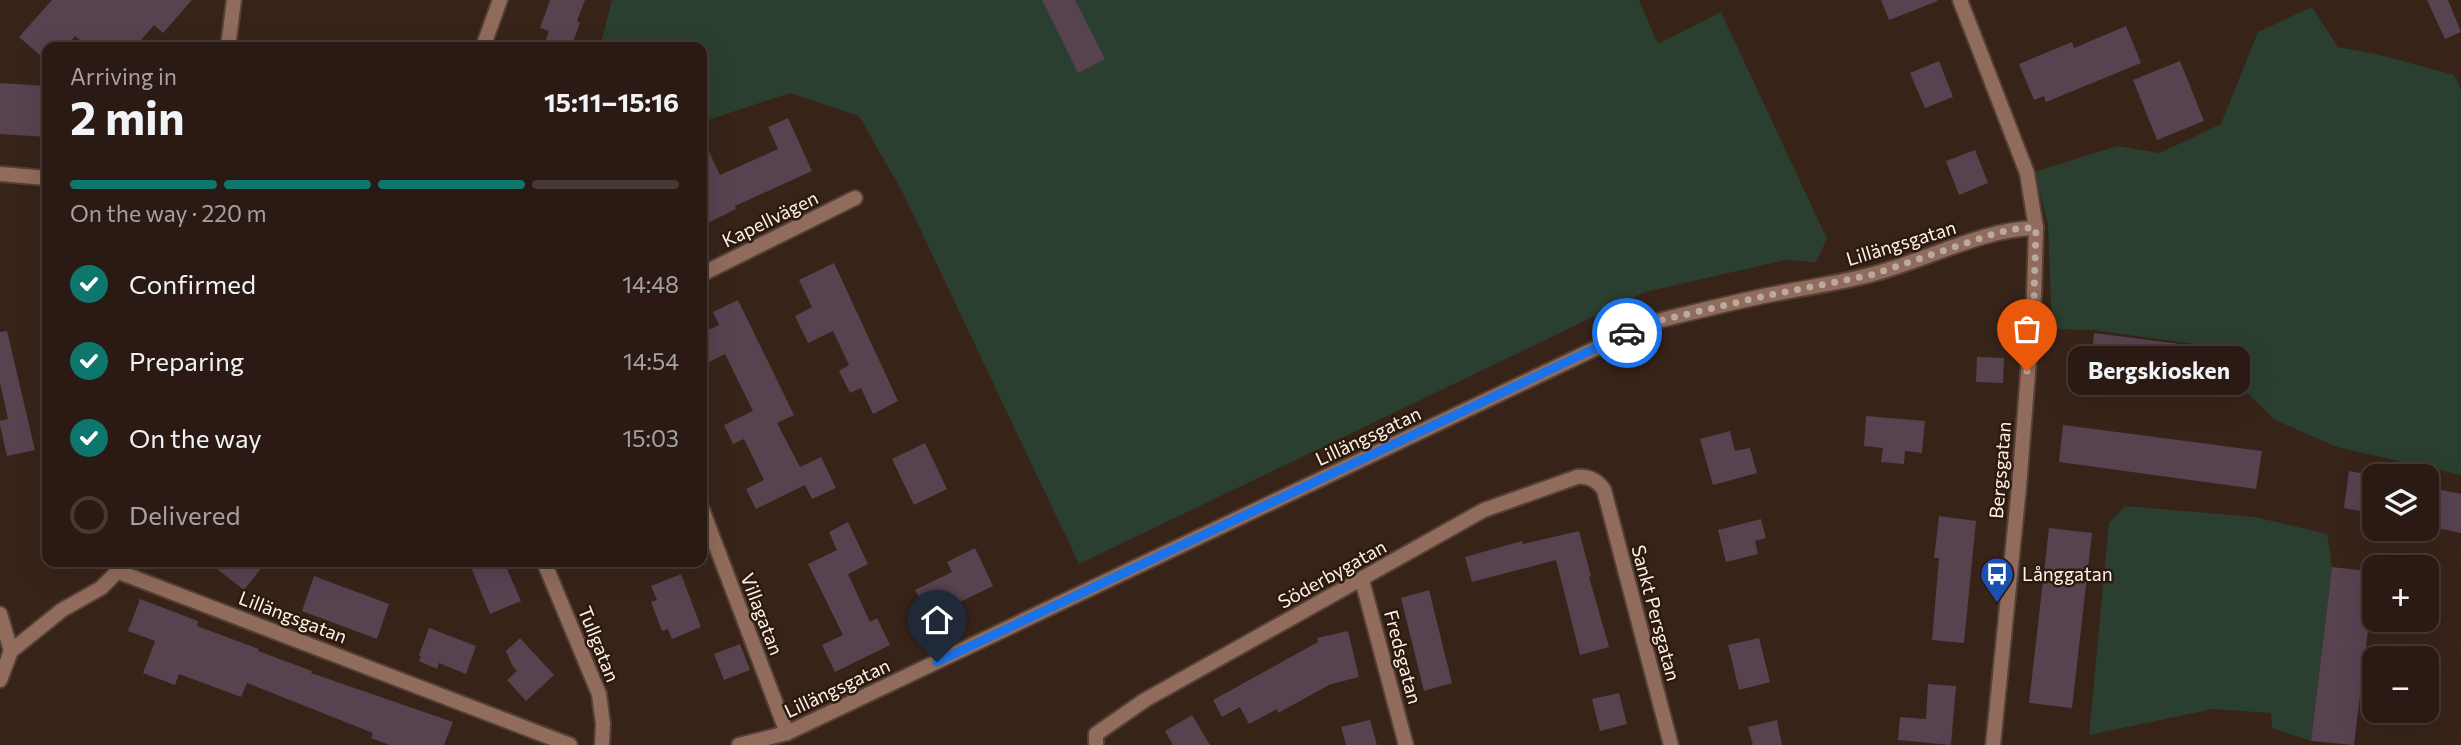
<!DOCTYPE html>
<html lang="en">
<head>
<meta charset="utf-8">
<style>
  :root { --surface:#2a1a13; --page:#32231c; --text:#f1f3f6; --muted:#a5a1a0; --line:#463833; --accent:#0f766e }
  body { margin:0; font-family:Commissioner,sans-serif; background:var(--page); color:var(--text); height:100vh; display:flex; flex-direction:column; font-size:26px; white-space:nowrap }
  * { box-sizing:border-box; margin:0 }
  p { font-size:23px; color:var(--muted) }
  .icon { flex:none; width:38px; height:38px; fill:none; stroke:currentColor; stroke-width:2; stroke-linecap:round; stroke-linejoin:round }
  .map { position:relative; flex:1; overflow:hidden }
  .details { position:absolute; left:42px; top:42px; width:665px; height:525px; display:flex; flex-direction:column; background:var(--surface); border-radius:14px; box-shadow:0 7px 28px #0002,0 0 0 2px var(--line) }
  .details>* { flex:none }
  .tools { position:absolute; left:2362px; top:464px; display:grid; gap:14px }
  .tools a { display:grid; place-items:center; width:77px; height:77px; border-radius:14px; background:var(--surface); box-shadow:0 7px 28px #0002,0 0 0 2px var(--line); font-size:35px }
  .pin { position:absolute; display:grid; place-items:center; width:60px; height:60px; color:#fff; margin:-72px -30px; border-radius:50% 50% 50% 0; rotate:-45deg; box-shadow:0 0 7px #0007 }
  .pin .icon { rotate:45deg }
  .courier { position:absolute; display:grid; place-items:center; width:70px; height:70px; margin:-35px; border:5px solid #1a73e8; border-radius:50%; background:#fff; color:#222; box-shadow:0 2px 9px #0007 }
  .bubble { position:absolute; height:49px; border-radius:14px; background:var(--surface); box-shadow:0 7px 28px #0002,0 0 0 2px var(--line); font-size:23px; font-weight:700; line-height:49px; text-align:center }
  .head em { font-style:normal; font-weight:700 }
  .head div { display:flex; flex-direction:column-reverse }
  .head { display:flex; align-items:center; justify-content:space-between; height:119px; padding:0 28px }
  h1 { font-size:46px; font-weight:700; line-height:52px }
  .bar { display:grid; grid-template-columns:repeat(4,1fr); gap:10px 7px; align-content:center; height:84px; padding:0 28px }
  .bar i { height:9px; border-radius:5px; background:var(--line) }
  .bar .current { background:var(--accent) }
  .bar p { grid-column:span 4 }
  ol { padding:0 28px; list-style:none }
  li { display:flex; align-items:center; gap:21px; height:77px }
  li p { margin-inline-start:auto }
  li .icon { padding:7px; border-radius:50%; background:var(--accent); color:#fff; stroke-width:4 }
  li:last-child { color:var(--muted) }
  li i { width:38px; height:38px; border:4px solid var(--line); border-radius:50% }
  .map>svg:first-child { display:block }
  .green { fill:#2a3f30 }
  .building { fill:#574250 }
  .lines { fill:none; stroke-linecap:round; stroke-linejoin:round }
  .minor-casing { stroke:#544036; stroke-width:18 }
  .tertiary-casing { stroke:#544036; stroke-width:18 }
  .minor { stroke:#916b5b; stroke-width:14 }
  .tertiary { stroke:#916b5b; stroke-width:14 }
  .done { stroke:#b9a9a1; stroke-width:7; stroke-dasharray:0 12.6 }
  .route { stroke:#1a73e8; stroke-width:9 }
  .labels { text-anchor:middle; stroke-width:5; stroke-linejoin:round; paint-order:stroke }
  .street-label { font-size:19px; fill:#fff1ea; stroke:#2d1a0f }
  .poi-label { font-size:19px; fill:#fff1ea; stroke:#2d1a0f; text-anchor:start }
</style>
</head>
<body>
<div class="map">
<svg width="2461" height="745" viewBox="0 0 2461 745">
  <rect width="100%" height="100%" fill="#382319"/>
  <g class="green">
    <path d="M612,0H1639L1658,44L1721,12L1827,239L1816,262L1786,260L1645,292L1079,564L904,195L859,116L790,93L702,122V47H600Z"/>
    <path d="M2312,7L2338,47L2376,54L2454,75L2461,90V475L2337,447L2275,420L2242,388L2236,350L2093,330L2052,329L2048,224L2034,172L2117,146L2160,153L2221,124L2258,32Z"/>
    <path d="M2125,506L2255,517L2327,534L2332,567L2311,741L2272,728L2271,713L2213,709L2089,735L2109,523Z"/>
  </g>
  <g class="building">
    <path d="M52,0H192L163,33L154,25L135,47H88L75,36L66,47H47V61L19,37Z"/>
    <path d="M550,0H585L577,21L580,23L571,47H543L549,31L540,28Z"/>
    <path d="M1042,0H1075L1105,59L1078,73Z"/>
    <path d="M1881,0H1937L1938,1L1889,20Z"/>
    <path d="M2427,0H2448L2461,32L2445,39Z"/>
    <path d="M2126,26L2141,63L2046,102L2044,96L2034,100L2019,64L2072,42L2074,48Z"/>
    <path d="M1939,61L1953,97L1925,108L1910,73Z"/>
    <path d="M2180,61L2204,121L2157,140L2133,80Z"/>
    <path d="M0,83L47,86V137L0,134Z"/>
    <path d="M788,118L812,171L735,206L736,209L702,226V137L720,175L778,149L768,127Z"/>
    <path d="M1975,150L1988,183L1959,195L1946,161Z"/>
    <path d="M834,263L898,401L873,414L861,388L850,393L839,371L849,365L833,331L808,343L795,316L812,307L799,280Z"/>
    <path d="M738,300L794,415L777,423L800,467L821,457L836,488L812,499L805,485L756,509L746,489L764,480L744,439L733,444L724,425L753,411L725,354L709,362L702,347V333L719,325L713,312Z"/>
    <path d="M7,331L35,450L7,456L0,425V421L8,419L0,383V332Z"/>
    <path d="M2094,333L2235,351L2232,373L2092,355Z"/>
    <path d="M1977,357L2004,358L2003,383L1976,382Z"/>
    <path d="M1866,416L1925,421L1922,453L1905,451L1904,464L1881,462L1883,448L1864,446Z"/>
    <path d="M2063,425L2262,451L2256,489L2059,462Z"/>
    <path d="M1730,431L1735,451L1750,448L1757,473L1713,485L1700,439Z"/>
    <path d="M925,443L947,489L914,505L892,459Z"/>
    <path d="M2349,471L2375,476V514L2344,508Z"/>
    <path d="M2427,487L2461,494V533L2427,526Z"/>
    <path d="M1939,516L1976,521L1964,643L1932,640L1939,558H1934Z"/>
    <path d="M1761,519L1766,538L1755,541L1758,554L1726,562L1718,530Z"/>
    <path d="M848,522L868,564L848,574L870,622L877,618L890,645L835,672L822,645L843,635L808,564L837,550L829,532Z"/>
    <path d="M2049,528L2092,533L2072,708L2029,703Z"/>
    <path d="M1579,531L1591,576L1589,577L1609,647L1580,655L1556,560L1472,582L1465,557L1522,541L1523,544Z"/>
    <path d="M975,548L993,586L929,617L915,590L952,572L947,562Z"/>
    <path d="M208,562H266L244,590Z"/>
    <path d="M469,562H504L521,601L490,614Z"/>
    <path d="M2332,567L2375,572L2354,745L2311,741Z"/>
    <path d="M681,574L701,627L672,639L668,629L662,631L651,602L657,600L651,586Z"/>
    <path d="M314,576L389,604L377,639L302,611Z"/>
    <path d="M1429,590L1452,683L1424,691L1401,598Z"/>
    <path d="M140,599L198,621L197,626L259,649L258,651L312,671L311,673L453,722L444,745H390L371,738L373,733L247,683L241,697L179,674L175,685L143,673L155,641L128,631Z"/>
    <path d="M429,628L476,646L466,674L439,663L437,669L419,661L421,656L419,655Z"/>
    <path d="M1348,631L1359,677L1331,684L1278,713L1277,709L1249,724L1240,707L1222,717L1213,700L1318,642L1317,638Z"/>
    <path d="M520,638L554,675L526,701L507,680L517,671L512,665L506,651Z"/>
    <path d="M1759,638L1770,682L1739,690L1728,645Z"/>
    <path d="M740,644L750,670L724,680L714,654Z"/>
    <path d="M1928,684L1956,686L1951,745L1898,740L1900,717L1926,719Z"/>
    <path d="M1619,693L1627,724L1600,731L1592,699Z"/>
    <path d="M1192,715L1210,745H1173L1165,731Z"/>
    <path d="M1370,720L1377,745H1346L1341,727Z"/>
    <path d="M1777,720L1782,745H1753L1748,727Z"/>
  </g>
  <g class="lines">
    <g class="minor-casing">
      <g id="minor">
        <path d="M1960,0L2027,173L2036,228L2034,296L2019,487L1993,745"/>
        <path d="M228,47L234,0"/>
        <path d="M0,174L47,178"/>
        <path d="M702,274L855,198"/>
        <path d="M702,509L787,733"/>
        <path d="M544,562L599,694L603,724L602,745"/>
        <path d="M119,572L570,745"/>
        <path d="M1362,580L1406,745"/>
        <path d="M0,614L11,651"/>
        <path d="M739,745L787,733L1649,323C1691,313 1732,302 1774,294C1807,287 1841,283 1873,274C1924,261 1986,228 2036,228"/>
        <path d="M1096,745V734L1145,700L1484,510L1577,477C1589,476 1597,480 1604,490L1671,745"/>
      </g>
    </g>
    <g class="tertiary-casing">
      <g id="tertiary">
        <path d="M483,47L500,0"/>
        <path d="M0,680L11,651L62,610L101,588L127,562"/>
      </g>
    </g>
    <use href="#minor" class="minor"/>
    <use href="#tertiary" class="tertiary"/>
  </g>
  <g class="lines">
    <path class="done" d="M1627,333L1649,323L1760,297L1871,275L1996,233L2020,228H2036L2034,296L2027,371"/>
    <path class="route" d="M937,662L1627,333"/>
  </g>
  <defs>
    <g id="bus-pin" transform="scale(1.75)"><path d="M0 17L-7.5 6A9.5 9.5 0 1 1 7.5 6Z" fill="#1a4fb4" stroke="#2d1a0f"/><path d="M-5-6H5V4H4V6H2V4H-2V6H-4V4H-5ZM-3.5-4V0h7V-4ZM-3.5 1.2v1.5H-2V1.2ZM2 1.2v1.5H3.5V1.2Z" fill="#fff"/></g>
  </defs>
  <g fill-rule="evenodd">
    <use href="#bus-pin" x="1997" y="574"/>
  </g>
  <g class="labels">
    <g class="street-label">
      <text transform="translate(770 219) rotate(-26)" y="7">Kapellvägen</text>
      <text transform="translate(1901 243) rotate(-17)" y="7">Lillängsgatan</text>
      <text transform="translate(1368 436) rotate(-25)" y="7">Lillängsgatan</text>
      <text transform="translate(2000 470) rotate(-85)" y="7">Bergsgatan</text>
      <text transform="translate(1332 574) rotate(-29)" y="7">Söderbygatan</text>
      <text transform="translate(1656 613) rotate(75)" y="7">Sankt Persgatan</text>
      <text transform="translate(762 614) rotate(69)" y="7">Villagatan</text>
      <text transform="translate(293 617) rotate(21)" y="7">Lillängsgatan</text>
      <text transform="translate(599 644) rotate(68)" y="7">Tullgatan</text>
      <text transform="translate(1403 657) rotate(75)" y="7">Fredsgatan</text>
      <text transform="translate(837 688) rotate(-25)" y="7">Lillängsgatan</text>
    </g>
    <g class="poi-label">
      <text x="2022" y="581">Långgatan</text>
    </g>
  </g>
</svg>
<div class="tools">
<a><svg class="icon" aria-label="layers" viewBox="0 0 24 24"><path d="M12 4l9 5-9 5-9-5zM3 14l9 5 9-5"/></svg></a>
<a>+</a>
<a>−</a>
</div>
<div class="pin" style="left:2027px;top:371px;background:#ea580c"><svg class="icon" aria-label="bag" viewBox="0 0 24 24"><path d="M5 8h14l-1 12H6zM9 8a3 3 0 0 1 6 0"/></svg></div>
<div class="pin" style="left:937px;top:662px;background:#1f2937"><svg class="icon" aria-label="home" viewBox="0 0 24 24"><path d="M3 11l9-7 9 7M6 9v11h12V9"/></svg></div>
<div class="courier" style="left:1627px;top:333px"><svg class="icon" aria-label="car" viewBox="0 0 24 24"><path d="M5 17H2v-5l4-1 3-4h7l3 4 3 1v5h-3M9 17h6M6 11h13"/><circle cx="7" cy="17" r="2"/><circle cx="17" cy="17" r="2"/></svg></div>
<div class="bubble" style="left:2068px;top:346px;width:182px">Bergskiosken</div>
<section class="details">
<div class="head"><div><h1>2 min</h1><p>Arriving in</p></div><em>15:11–15:16</em></div>
<div class="bar"><i class="current"></i><i class="current"></i><i class="current"></i><i></i><p>On the way · 220 m</p></div>
<ol>
<li><svg class="icon" aria-label="check" viewBox="0 0 24 24"><path d="M5 12l5 5 9-10"/></svg>Confirmed<p>14:48</p></li>
<li><svg class="icon" aria-label="check" viewBox="0 0 24 24"><path d="M5 12l5 5 9-10"/></svg>Preparing<p>14:54</p></li>
<li><svg class="icon" aria-label="check" viewBox="0 0 24 24"><path d="M5 12l5 5 9-10"/></svg>On the way<p>15:03</p></li>
<li><i></i>Delivered</li>
</ol>
</section>
</div>
</body>
</html>
